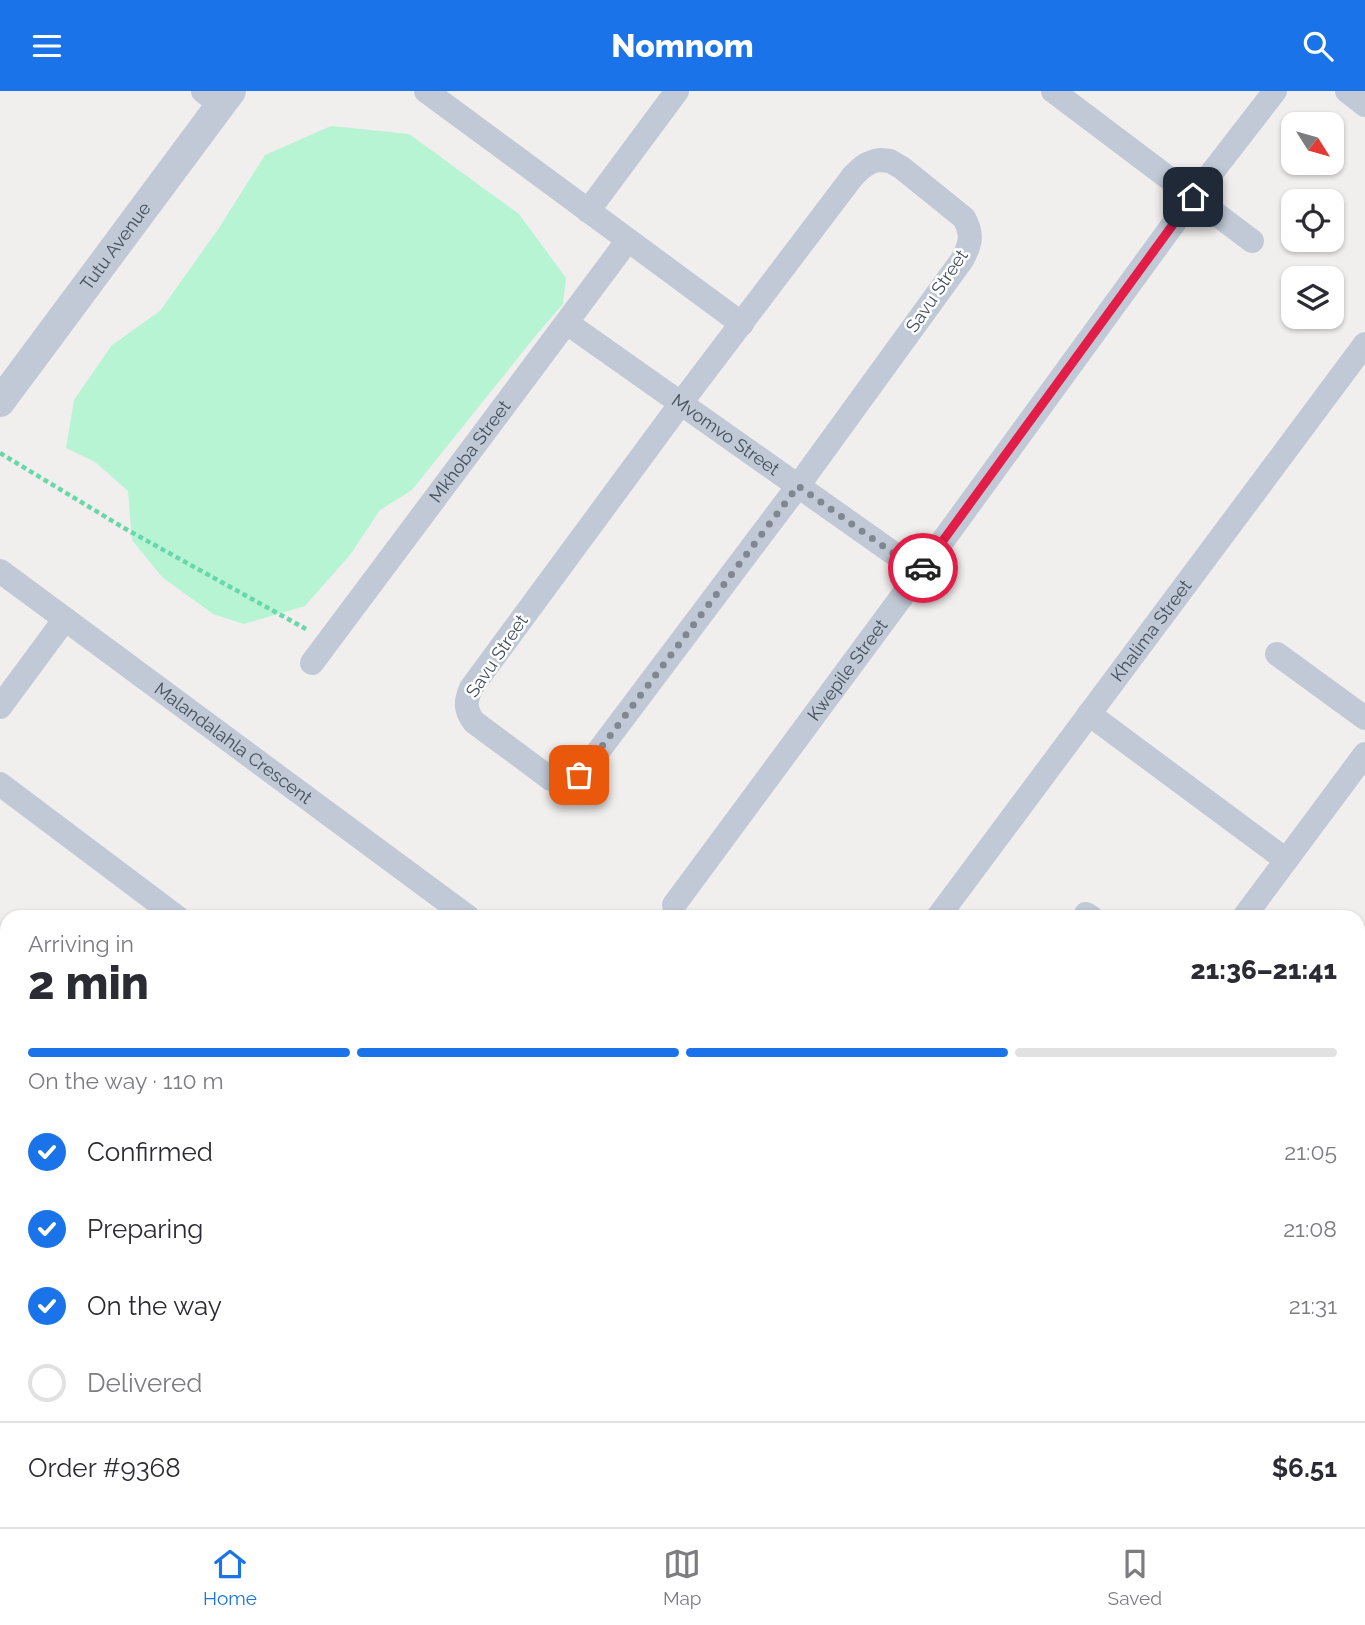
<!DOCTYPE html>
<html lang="en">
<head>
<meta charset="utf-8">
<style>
  :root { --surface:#fff; --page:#f2f2f3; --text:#2b2b33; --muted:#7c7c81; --line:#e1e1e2; --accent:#1a73e8 }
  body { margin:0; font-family:Raleway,sans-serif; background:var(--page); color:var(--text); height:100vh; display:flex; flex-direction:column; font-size:26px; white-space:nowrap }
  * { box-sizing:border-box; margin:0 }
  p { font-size:23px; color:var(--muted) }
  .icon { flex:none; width:38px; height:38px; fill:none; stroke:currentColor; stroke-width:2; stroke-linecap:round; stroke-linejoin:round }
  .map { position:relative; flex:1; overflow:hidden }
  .side { position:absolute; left:0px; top:819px; width:1365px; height:618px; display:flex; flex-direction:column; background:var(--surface); border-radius:21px 21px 0 0; box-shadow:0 2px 5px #0004 }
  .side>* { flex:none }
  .needle { width:46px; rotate:127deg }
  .fabs { position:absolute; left:1281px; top:21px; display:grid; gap:14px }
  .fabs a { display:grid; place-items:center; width:63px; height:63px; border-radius:14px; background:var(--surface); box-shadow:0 2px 5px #0004; font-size:35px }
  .pin { position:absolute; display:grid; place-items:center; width:60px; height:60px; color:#fff; margin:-30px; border-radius:14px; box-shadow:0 4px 10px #0006 }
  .courier { position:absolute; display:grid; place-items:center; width:70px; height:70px; margin:-35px; border:5px solid #e11d48; border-radius:50%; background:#fff; color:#222; box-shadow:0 2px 9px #0007 }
  .headline em { font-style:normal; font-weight:800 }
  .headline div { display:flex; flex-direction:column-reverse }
  .headline { display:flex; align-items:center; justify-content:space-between; height:119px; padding:0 28px }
  h1 { font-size:46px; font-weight:800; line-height:52px }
  .bar { display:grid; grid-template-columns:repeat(4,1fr); gap:10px 7px; align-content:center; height:84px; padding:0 28px }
  .bar i { height:9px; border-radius:5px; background:var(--line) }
  .bar .current { background:var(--accent) }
  .bar p { grid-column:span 4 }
  .line { display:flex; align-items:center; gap:18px; padding:0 28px; border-top:2px solid var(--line) }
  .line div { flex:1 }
  ol { padding:0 28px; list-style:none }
  li { display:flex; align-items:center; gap:21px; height:77px }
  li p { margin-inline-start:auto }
  li .icon { padding:7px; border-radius:50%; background:var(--accent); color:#fff; stroke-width:4 }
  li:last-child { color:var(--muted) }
  li i { width:38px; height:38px; border:4px solid var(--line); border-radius:50% }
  header { display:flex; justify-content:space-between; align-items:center; height:91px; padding:0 28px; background:var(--accent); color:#fff; font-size:32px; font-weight:800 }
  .menu { display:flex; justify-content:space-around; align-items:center; height:98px; border-top:2px solid var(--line); background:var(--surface); font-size:19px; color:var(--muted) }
  .menu a { display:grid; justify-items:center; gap:4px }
  .menu .current { color:var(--accent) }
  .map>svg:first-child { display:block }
  .green { fill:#b6f4d4 }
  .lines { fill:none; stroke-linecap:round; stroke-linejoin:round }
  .path { stroke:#6ad7ab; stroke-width:4.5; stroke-dasharray:5 3.5; stroke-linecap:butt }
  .minor { stroke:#c0c9d5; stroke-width:24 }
  .tertiary { stroke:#c0c9d5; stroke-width:30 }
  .done { stroke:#818790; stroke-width:7; stroke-dasharray:0 12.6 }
  .route { stroke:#e11d48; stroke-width:9 }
  .labels { text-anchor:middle; stroke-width:5; stroke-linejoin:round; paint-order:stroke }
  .street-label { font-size:18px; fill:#444f5e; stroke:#fff }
</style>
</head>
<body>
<header><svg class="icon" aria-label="menu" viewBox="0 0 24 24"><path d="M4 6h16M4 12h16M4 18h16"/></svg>Nomnom<svg class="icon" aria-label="search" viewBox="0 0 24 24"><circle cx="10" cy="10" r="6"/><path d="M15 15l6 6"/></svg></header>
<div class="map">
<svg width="1365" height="1436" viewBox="0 0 1365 1436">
  <rect width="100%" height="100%" fill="#f1eeee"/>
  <g class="green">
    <path d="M331,35L409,43L519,123L566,187L563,213L537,243L412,399L380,419L350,464L305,515L244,533L213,523L162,486L132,449L128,400L95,371L66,357L74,309L112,254L160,220L219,137L265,64Z"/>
    <path d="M1365,1180V1436H1172L1177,1430H1358V1189Z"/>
  </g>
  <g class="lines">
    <path class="path" d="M0,362L124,437L306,538"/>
    <g class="minor">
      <path d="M203,0L220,14"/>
      <path d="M426,0L742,233"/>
      <path d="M1053,0L1252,150"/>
      <path d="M1347,0L1365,14"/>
      <path d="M880,69L890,70L902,77L964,127C973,143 971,153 962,169L798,395L588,674C577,687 568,694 551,688L474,631C465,619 465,611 471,597L681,312L853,85C862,76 867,71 880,69Z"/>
      <path d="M588,120L677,0"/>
      <path id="s1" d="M567,232L920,481"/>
      <path id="s2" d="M0,480L468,826"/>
      <path d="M1277,563L1365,627"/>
      <path id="s3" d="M312,572L628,149"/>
      <path d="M0,616L65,528"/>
      <path d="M1089,623L1286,769"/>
      <path d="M0,693L177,826"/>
      <path id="s4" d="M674,814L920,481L1193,106L1275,0"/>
      <path d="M1086,823L1091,826"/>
      <path id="s5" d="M938,826L1365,253"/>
      <path d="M1244,826L1365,663"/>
      <path d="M0,885L7,876"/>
      <path d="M1358,935L1365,925"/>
      <path d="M0,995L7,1001"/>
      <path d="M0,1178L7,1169"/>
      <path d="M0,1303L7,1308"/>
      <path d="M410,1430L419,1436"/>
      <path d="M819,1430L828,1436"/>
      <path d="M141,1436L145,1430"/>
      <path d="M785,1436L790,1430"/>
    </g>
    <path class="tertiary" id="s6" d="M0,311L231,0"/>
  </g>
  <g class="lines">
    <path class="done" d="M579,684L588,674L798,395L920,481L923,477"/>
    <path class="route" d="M923,477L1193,106"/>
  </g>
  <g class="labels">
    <g class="street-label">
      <text dy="6" stroke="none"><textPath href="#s6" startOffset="194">Tutu Avenue</textPath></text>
      <text transform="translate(937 200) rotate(-56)" y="6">Savu Street</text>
      <text dy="6" stroke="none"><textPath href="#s1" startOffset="194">Mvomvo Street</textPath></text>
      <text dy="6" stroke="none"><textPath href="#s3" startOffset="264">Mkhoba Street</textPath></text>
      <text dy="6" stroke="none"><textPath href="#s5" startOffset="357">Khalima Street</textPath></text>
      <text transform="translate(497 565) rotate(-56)" y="6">Savu Street</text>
      <text dy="6" stroke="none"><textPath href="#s4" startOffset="292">Kwepile Street</textPath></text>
      <text dy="6" stroke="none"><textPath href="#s2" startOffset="290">Malandalahla Crescent</textPath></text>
    </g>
  </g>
</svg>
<div class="fabs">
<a><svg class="needle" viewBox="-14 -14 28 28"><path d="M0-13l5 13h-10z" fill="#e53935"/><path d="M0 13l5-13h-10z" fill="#7c7c81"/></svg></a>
<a><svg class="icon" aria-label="locate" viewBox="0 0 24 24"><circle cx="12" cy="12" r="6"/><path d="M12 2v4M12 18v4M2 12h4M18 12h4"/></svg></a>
<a><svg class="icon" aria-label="layers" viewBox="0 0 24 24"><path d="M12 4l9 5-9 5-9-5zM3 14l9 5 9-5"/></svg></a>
</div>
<div class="pin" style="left:579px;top:684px;background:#ea580c"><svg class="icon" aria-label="bag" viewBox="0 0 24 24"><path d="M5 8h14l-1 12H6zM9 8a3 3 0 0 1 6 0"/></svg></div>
<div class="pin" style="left:1193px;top:106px;background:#1f2937"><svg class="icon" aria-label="home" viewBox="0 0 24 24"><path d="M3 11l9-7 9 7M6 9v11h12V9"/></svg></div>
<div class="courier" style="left:923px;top:477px"><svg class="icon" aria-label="car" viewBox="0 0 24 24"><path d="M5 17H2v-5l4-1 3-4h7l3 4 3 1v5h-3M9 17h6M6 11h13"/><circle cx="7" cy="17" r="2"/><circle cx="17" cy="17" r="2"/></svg></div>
<section class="side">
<div class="headline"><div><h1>2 min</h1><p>Arriving in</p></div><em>21:36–21:41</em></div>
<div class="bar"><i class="current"></i><i class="current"></i><i class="current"></i><i></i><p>On the way · 110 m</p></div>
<ol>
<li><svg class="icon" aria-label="check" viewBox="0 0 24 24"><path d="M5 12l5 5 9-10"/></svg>Confirmed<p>21:05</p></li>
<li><svg class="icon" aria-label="check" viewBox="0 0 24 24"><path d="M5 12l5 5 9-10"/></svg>Preparing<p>21:08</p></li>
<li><svg class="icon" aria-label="check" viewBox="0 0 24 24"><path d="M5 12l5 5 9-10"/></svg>On the way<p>21:31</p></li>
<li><i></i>Delivered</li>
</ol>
<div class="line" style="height:91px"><div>Order #9368</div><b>$6.51</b></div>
</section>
</div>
<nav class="menu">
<a class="current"><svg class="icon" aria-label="home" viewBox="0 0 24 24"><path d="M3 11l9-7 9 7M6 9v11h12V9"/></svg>Home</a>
<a><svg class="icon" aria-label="map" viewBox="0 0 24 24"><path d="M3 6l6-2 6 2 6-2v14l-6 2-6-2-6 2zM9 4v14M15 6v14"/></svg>Map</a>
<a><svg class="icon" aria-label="saved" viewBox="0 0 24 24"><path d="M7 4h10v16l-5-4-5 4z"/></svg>Saved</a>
</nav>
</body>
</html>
